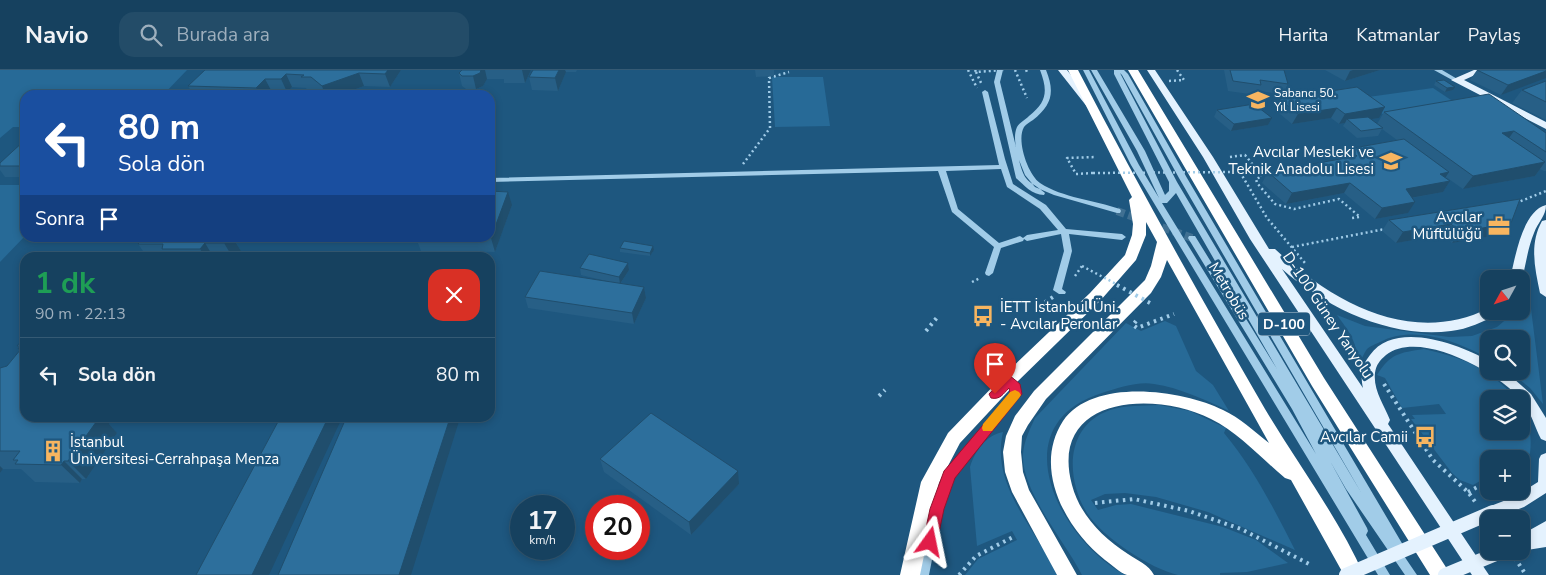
<!DOCTYPE html>
<html lang="tr">
<head>
<meta charset="utf-8">
<style>
  body { margin:0; font-family:"Nunito Sans",sans-serif; background:#234c68; color:#f1f3f6; height:100vh; display:flex; flex-direction:column; font-size:19px; white-space:nowrap }
  * { box-sizing:border-box; margin:0 }
  p { font-size:16px; color:#9eafbd }
  .icon { flex:none; width:28px; height:28px; fill:none; stroke:currentColor; stroke-width:2; stroke-linecap:round; stroke-linejoin:round }
  .map { position:relative; flex:1; overflow:hidden }
  .panel { position:absolute; left:20px; top:182px; width:475px; height:170px; display:flex; flex-direction:column; background:#16415f; border-radius:15px; box-shadow:0 2px 8px #0003,0 0 0 1px #355a74 }
  .panel>* { flex:none }
  .top-card { position:absolute; left:20px; top:20px; width:475px; height:152px; border-radius:15px; box-shadow:0 2px 8px #0003,0 0 0 1px #355a74; background:#1a4fa0; color:#fff; overflow:hidden }
  .needle { width:32px; rotate:230deg }
  .tools { position:absolute; left:1480px; top:200px; display:grid; gap:10px }
  .tools a { display:grid; place-items:center; width:50px; height:50px; border-radius:10px; background:#16415f; box-shadow:0 2px 8px #0003,0 0 0 1px #355a74; font-size:25px }
  .speed { position:absolute; left:510px; top:425px; display:flex; gap:10px; font-size:25px; font-weight:700; text-align:center }
  .speed>* { display:grid; place-content:center; width:65px; height:65px; border-radius:50%; background:#16415f; box-shadow:0 2px 8px #0003,0 0 0 1px #355a74; line-height:1 }
  .speed small { font-size:12px; font-weight:400 }
  .speed .limit { border:8px solid #d22; background:#fff; color:#111 }
  .pin { position:absolute; display:grid; place-items:center; width:42px; height:42px; color:#fff; margin:-51px -21px; border-radius:50% 50% 50% 0; rotate:-45deg; box-shadow:0 0 5px #0007 }
  .pin .icon { rotate:45deg }
  .me { position:absolute; width:55px; margin:-28px; rotate:12deg; stroke-linejoin:round; filter:drop-shadow(0 0 4px #0008) }
  .turn { display:flex; align-items:center; gap:18px; height:105px; padding:0 15px; font-size:22px }
  .turn .icon { width:65px; height:65px; stroke-width:2.5 }
  .turn b { display:block; font-size:35px; line-height:42px }
  .then { display:flex; align-items:center; height:48px; padding:0 15px; background:#0003; gap:10px; font-size:19px }
  .round { display:grid; place-items:center; flex:none; width:52px; height:52px; border-radius:15px; background:#234c68 }
  .headline { display:flex; align-items:center; justify-content:space-between; height:85px; padding:0 15px }
  h1 { font-size:30px; font-weight:700; line-height:38px; color:#1e9e55 }
  ul { padding:0; list-style:none }
  li { display:flex; align-items:center; gap:15px; height:75px; padding:0 15px; border-top:1px solid #355a74 }
  li div { flex:1 }
  li b { display:block; font-size:19px }
  li em { font-style:normal }
  header { display:flex; align-items:center; gap:30px; box-sizing:border-box; height:70px; padding:0 25px; background:#16415f; border-bottom:1px solid #355a74 }
  header strong { font-size:24px }
  nav { display:flex; gap:28px; margin-inline-start:auto; font-size:18px }
  .search { width:350px; height:45px; background:#234c68; display:flex; align-items:center; gap:12px; box-sizing:border-box; padding:0 18px; border-radius:15px; color:#9eafbd; font-size:19px }
  .map>svg:first-child { display:block }
</style>
</head>
<body>
<header>
<strong>Navio</strong>
<div class="search"><svg class="icon" aria-label="search" viewBox="0 0 24 24"><circle cx="10" cy="10" r="6"/><path d="M15 15l6 6"/></svg>Burada ara</div>
<nav><a>Harita</a><a>Katmanlar</a><a>Paylaş</a></nav>
</header>
<div class="map">
<svg width="1546" height="505" viewBox="0 0 1546 505">
  <rect width="100%" height="100%" fill="#1e577f"/>
  <path fill="#276a97" d="M0,0H187L163,25H25V57H13L0,68Z
    M772,7H823L830,56L775,57Z
    M1433,18L1466,40L1392,51L1361,28Z
    M0,115H25V166L0,192Z
    M1529,223L1543,334L1530,318L1509,301H1521V269H1489V289C1459,272 1414,254 1380,272C1376,274 1370,276 1367,279C1364,283 1362,289 1359,293L1356,291C1359,273 1347,259 1337,245L1365,256L1449,267L1472,266L1497,257L1516,241H1521V234Z
    M1165,251L1176,256L1196,301L1213,315L1229,341C1206,330 1180,318 1154,314C1138,311 1118,318 1102,323C1000,355 1059,469 1125,505H1082C1066,473 1021,421 1023,384C1024,371 1030,359 1035,348L1126,253L1141,261Z
    M1424,279C1463,288 1490,298 1516,329H1489V361H1521V337C1530,353 1532,366 1530,384L1528,383L1521,393V389H1489V406L1473,415L1460,410L1452,403L1411,349H1415L1412,345L1446,344L1439,334L1402,338L1385,308L1377,305C1391,283 1399,283 1424,279Z
    M1159,335L1190,341L1226,358L1224,363C1254,399 1274,439 1295,480L1208,442L1156,427L1125,423L1105,424L1091,430L1098,440L1116,435L1131,434L1223,457L1256,470L1288,493L1247,502L1220,503V505C1207,505 1191,505 1178,505C1151,499 1102,467 1087,443C1066,409 1064,356 1110,340C1124,335 1144,336 1159,335Z
    M1003,362C990,417 1037,459 1057,505H965L978,489L1017,470L1012,461L977,476L970,397C975,381 986,365 1003,362Z"/>
  <g fill="none" stroke-linecap="round" stroke-linejoin="round">
    <path stroke="#407092" stroke-width="8" stroke-dasharray="8 4" stroke-linecap="butt" d="M1117,141L1192,168"/>
    <path stroke="#a1cce8" stroke-width="2.5" stroke-dasharray="2 3" stroke-linecap="butt" d="M968,0L977,18
      M1015,0L1027,28
      M1026,0L1028,4
      M1177,0L1184,10
      M976,2L982,15
      M1169,11L1184,10
      M1230,87L1245,85L1262,106L1256,109L1257,113L1275,134L1294,139L1339,129L1360,147L1352,148
      M743,94L770,58L769,8L789,2
      M1240,102L1267,148L1305,193
      M1093,103L1076,104L1067,88L1096,87
      M1516,133L1546,121
      M1292,177L1385,159
      M1075,206L1082,196
      M972,212L980,208"/>
    <path stroke="#a1cce8" stroke-width="4" stroke-dasharray="2.5 4.5" stroke-linecap="butt" d="M1039,236L1053,227
      M1136,251L1133,255L1137,258L1174,244
      M926,261L939,245
      M1384,314L1433,390L1468,422L1476,433
      M879,326L885,320
      M1521,399L1532,407
      M1468,422L1489,411
      M1095,433L1134,429L1189,441L1241,459L1311,495
      M1515,488L1526,505
      M959,505L976,486L1013,467"/>
    <path fill="#a1cce8" fill-rule="evenodd" d="M997,0H1003L1000,12L1016,77C1015,71 1014,64 1017,57C1020,52 1025,50 1029,46C1047,32 1048,21 1040,0H1046C1055,22 1052,35 1033,50C1030,52 1026,54 1024,57C1016,70 1028,105 1040,113C1063,128 1094,130 1120,139L1121,141L1120,143H1117L1054,125L1035,117L1025,105L1019,90C1025,114 1028,109 1045,123L1044,125C1032,125 1024,115 1016,108L994,12Z
      M1083,0H1089L1139,95L1159,128L1137,81L1091,0H1097L1145,81L1165,125L1169,121V112L1114,4V0H1124L1128,4L1187,108L1403,475L1404,479L1402,483L1417,505H1405L1346,419L1330,391L1367,458L1368,461L1366,465L1390,505H1378L1131,95ZM1120,3L1122,5L1179,108L1362,424L1177,112ZM1176,123L1277,299L1195,166H1189L1188,168L1292,339L1316,384L1162,133H1167Z
      M1434,0H1442L1459,10L1454,11Z
      M985,20L988,22L1005,89L1013,114L1046,135L1066,159L1122,164L1126,167L1122,170L1069,164L1072,181L1062,219L1066,222L1065,224H1059L1053,220L1064,181L1061,164L1027,171L1024,169L1023,171L1001,178L993,203L989,206L986,205L985,203L994,177L952,142L938,101L490,112V108L999,95L982,22ZM1001,99L1007,117L1040,139L1058,160L1027,165L1023,168L1020,166L999,173L958,139L946,101Z
      M1009,306C1017,309 1021,316 1021,324L953,407L942,439L929,505H917L932,439L945,402L1011,323V318L1004,310L1006,307Z"/>
    <path fill="#e4f2fe" fill-rule="evenodd" d="M1058,0H1067L1094,34V38H1088Z
      M1147,0H1155L1213,87L1269,179H1275C1332,232 1412,277 1489,238V241H1500L1498,244C1483,252 1468,259 1451,261C1391,269 1326,238 1282,199L1363,318C1360,305 1362,295 1370,285C1395,250 1459,274 1489,291V301H1505L1531,324L1546,348V371L1541,369C1534,356 1530,339 1521,329C1498,303 1420,258 1386,285C1380,290 1376,295 1375,303C1373,320 1384,335 1390,350L1388,354L1489,505H1472L1250,169L1203,87Z
      M1474,0H1486L1464,10L1546,52V59L1451,10Z
      M1546,135C1546,146 1538,152 1534,163C1528,177 1526,194 1522,209H1510C1515,189 1522,141 1546,135Z
      M1546,150V227L1540,223C1535,199 1529,174 1542,151Z
      M1546,383V423L1524,437L1493,449L1488,447L1485,442L1488,437L1514,427L1538,412L1539,389L1541,385Z
      M1546,451V477L1521,481V465Z"/>
    <path fill="#fff" fill-rule="evenodd" d="M1068,0H1078C1138,115 1200,227 1265,339C1297,393 1338,447 1364,505H1344L1291,410L1285,408C1261,388 1239,363 1211,349C1154,320 1048,326 1072,415C1080,445 1102,467 1128,484C1137,490 1149,495 1154,505C1146,505 1134,505 1127,505C1120,503 1111,494 1105,490C1066,459 1032,399 1063,351C1093,307 1183,320 1223,340C1240,348 1254,361 1269,373L1167,190L1161,207L1151,223L1046,329L1028,355L1022,366L1021,382L1023,402L1029,420L1077,505H1057L1012,422L1005,402L1003,382L1006,366L1015,346L1034,321L1145,210L1151,196L1157,172L1146,152V165L1136,190L1100,231L1015,314L960,373L939,413L920,505H900L921,412L948,363L1003,306L1090,223L1125,185L1132,165L1133,154L1129,130L1132,127Z
      M1128,0H1138L1324,308L1451,505H1430L1312,316Z"/>
    <path stroke="#a1cce8" stroke-width="2.5" stroke-dasharray="2 3" stroke-linecap="butt" d="M975,0L976,2L1004,0
      M1093,103L1240,102
      M1082,196L1120,216"/>
    <path stroke="#a1cce8" stroke-width="4" stroke-dasharray="2.5 4.5" stroke-linecap="butt" d="M1117,215L1152,234"/>
    <path stroke="#e4f2fe" stroke-width="14" d="M1346,505L1493,442
      M1445,505L1503,481"/>
  </g>
  <path fill="#275f86" d="M205,0H401L390,17L364,16L339,25H322L316,20H307L306,18L292,17L287,22H272L269,25H193L188,16Z
    M462,0H531L525,13H504V9H487L483,16L476,19H466L462,16L459,3Z
    M533,0H577L576,2H566L558,21L532,20L529,7Z
    M755,0H774V6L756,7Z
    M1224,0H1284L1288,14L1283,24L1258,21L1257,25L1228,21Z
    M1325,0H1380L1345,11Z
    M1477,0H1546L1501,25L1470,10Z
    M1436,11L1453,20L1445,22L1434,15Z
    M1546,11V50L1512,33L1522,20Z
    M1357,17L1379,48L1371,49L1377,54L1384,42L1546,63V101H1544L1540,99L1535,106L1463,119L1446,107L1450,111L1443,122L1412,128L1408,143L1375,149L1344,123L1286,134L1262,113L1268,102L1342,89L1348,79L1397,70L1382,59L1378,66L1357,68L1343,56L1345,53L1339,54L1331,48L1292,54L1274,39L1279,29Z
    M1217,40L1272,48L1268,55L1231,61L1214,47Z
    M25,70V107H5L0,100V93Z
    M1520,129L1502,164L1452,173L1443,165L1396,173L1382,161L1389,150Z
    M512,135L495,182L421,181L416,168H490Z
    M143,168H269L260,170L234,169L241,181L238,188H148L138,174Z
    M620,178L654,180L650,186L620,182Z
    M628,193L629,200L621,213L644,217L646,228L634,254L528,238L525,227L606,211L581,205L580,198Z
    M25,267V348H113L109,354L117,363L86,409H82L80,413L35,412L21,399H3L0,403V298L7,296L19,281L18,279L19,278L17,276Z
    M600,389L739,414L691,465L604,402Z"/>
  <path fill="#204e6d" d="M388,0H401L390,17L385,4Z
    M481,0H485L487,9L483,16L476,19L473,6Z
    M522,0H531L525,13Z
    M559,0H565L566,2L558,21L555,8Z
    M1353,0H1380L1345,11L1350,1Z
    M1546,1V8L1501,25L1508,15Z
    M359,3L364,16L339,25H325L322,16Z
    M286,4L292,17L287,22L281,9Z
    M265,9L272,22L269,25H260L256,18Z
    M1455,17L1453,20L1445,22L1447,18Z
    M1385,37L1379,48L1351,52L1347,49L1345,53L1339,54L1345,44Z
    M1337,38L1331,48L1292,54L1298,44Z
    M1272,48L1268,55L1231,61L1234,54Z
    M1514,61L1504,75L1502,63Z
    M1545,92L1535,106L1463,119L1473,106Z
    M1449,102L1442,113L1450,111L1443,122L1399,130L1406,119L1440,104Z
    M1350,113L1344,123L1286,134L1292,123Z
    M508,122L512,135L495,182L491,168Z
    M1415,132L1408,143L1375,149L1382,138Z
    M1511,153L1502,164L1452,173L1460,162Z
    M1451,154L1443,165L1396,173L1403,162Z
    M227,168H233L241,181L238,188H233L224,173Z
    M259,168H269L260,170Z
    M205,173L214,188H206L200,179Z
    M653,176L654,180L650,186V183Z
    M628,193L629,200L620,214L619,207Z
    M644,217L646,228L634,254L632,243Z
    M93,348H113L109,354L117,363L86,409L68,391Z
    M328,348H342L269,505H252Z
    M450,348H460L411,505H399Z
    M64,391L82,409L80,413L61,395Z
    M0,396L3,399L0,403Z
    M738,401L739,414L691,465L689,452Z"/>
  <path fill="#2d6f9c" stroke="#204e6d" d="M205,0H388L385,4L359,3L322,16L311,7H301L304,5L286,4L281,9H265L256,18L188,16Z
    M462,0H481L480,3L473,6H462L459,3Z
    M533,0H559L555,8L529,7Z
    M1230,0H1284L1288,14L1260,10L1261,15L1233,11Z
    M1477,0H1546V1L1508,15Z
    M1444,10L1455,17L1447,18L1436,11Z
    M1546,11V32L1522,20Z
    M1357,17L1385,37L1345,44L1337,38L1298,44L1279,29Z
    M1489,24L1546,63V82L1514,61L1502,63L1545,92L1473,106L1384,42Z
    M1254,34L1272,48L1234,54L1217,40Z
    M1368,47L1383,58L1361,61L1347,49Z
    M1404,69L1449,102L1440,104L1450,111L1406,119L1415,132L1382,138L1350,113L1292,123L1268,102L1357,86L1348,79Z
    M25,70V96H0V93Z
    M490,121L508,122L491,168H450H490Z
    M1520,129L1511,153L1460,162L1451,154L1403,162L1389,150Z
    M143,168H227L224,173H205L200,179H162L163,174H138Z
    M624,171L653,176L650,183L620,178Z
    M589,184L628,193L619,207L580,198Z
    M540,201L644,217L632,243L525,227Z
    M25,267V348H99L68,391H64L61,395L15,394L18,390H13L20,381H0V298L7,296L21,279H18L20,276H17Z
    M651,343L738,401L689,452L600,389Z
    M280,348H328L252,505H196Z
    M346,348H450L399,505H278Z"/>
  <path fill="#e11d48" stroke="#92132f" d="M1009,305L1020,314L1022,324L955,408L944,439L937,472L935,476L930,478L925,476L923,472L930,439L944,401L1010,323L1009,318C1003,324 1000,330 991,328L989,324L1005,307Z"/>
  <path fill="#f59e0b" d="M1015,320L1019,322L1021,325L1019,328L992,361H983L982,358L983,354L1010,322Z"/>
  <defs>
    <g id="school-bare" transform="scale(1.725)"><path d="M0-5L7-2L0 1L-7-2ZM-4 1L0 2.5L4 1V4Q0 6-4 4Z" fill="#f7b560" stroke="#1e577f" stroke-width="2.5" paint-order="stroke"/></g>
    <g id="office-bare" transform="scale(1.725)"><path d="M-6-3h4V-5.5h4V-3h4V5H-6ZM-1-4.5V-3h2v-1.5ZM-6 0V1H6V0Z" fill="#f7b560" stroke="#1e577f" stroke-width="2.5" paint-order="stroke"/></g>
    <g id="bus-bare" transform="scale(1.725)"><path d="M-5-6H5V4H4V6H2V4H-2V6H-4V4H-5ZM-3.5-4V0h7V-4ZM-3.5 1.2v1.5H-2V1.2ZM2 1.2v1.5H3.5V1.2Z" fill="#f7b560" stroke="#1e577f" stroke-width="2.5" paint-order="stroke"/></g>
    <g id="building-bare" transform="scale(1.725)"><path d="M-4-6H4V6H1V3H-1V6H-4ZM-2.5-4.3h1.7v1.8h-1.7ZM.8-4.3h1.7v1.8H.8ZM-2.5-1h1.7V.8h-1.7ZM.8-1h1.7V.8H.8Z" fill="#f7b560" stroke="#1e577f" stroke-width="2.5" paint-order="stroke"/></g>
  </defs>
  <g fill-rule="evenodd">
    <use href="#school-bare" x="1258" y="30"/>
    <use href="#school-bare" x="1391" y="91"/>
    <use href="#office-bare" x="1499" y="156"/>
    <use href="#bus-bare" x="983" y="246"/>
    <use href="#bus-bare" x="1425" y="367"/>
    <use href="#building-bare" x="53" y="381"/>
  </g>
  <g text-anchor="middle" stroke-width="5" stroke-linejoin="round" paint-order="stroke">
    <g font-size="12" fill="#fff" stroke="#1e577f" text-anchor="start">
      <text x="1274" y="27">Sabancı 50.<tspan x="1274" dy="14">Yıl Lisesi</tspan></text>
    </g>
    <rect fill="#1e577f" stroke="#bccdd9" stroke-width="1" x="1258" y="242.5" width="52" height="23" rx="4"/>
    <g font-size="14" font-weight="bold" fill="#fff">
      <text x="1284" y="259">D-100</text>
    </g>
    <g font-size="15" fill="#fff" stroke="#1e577f" text-anchor="end">
      <text x="1374" y="87">Avcılar Mesleki ve<tspan x="1374" dy="17">Teknik Anadolu Lisesi</tspan></text>
      <text x="1482" y="152">Avcılar<tspan x="1482" dy="17">Müftülüğü</tspan></text>
      <text x="1000" y="242" text-anchor="start">İETT İstanbul Üni.<tspan x="1000" dy="17">- Avcılar Peronlar</tspan></text>
      <text x="1408" y="372">Avcılar Camii</text>
      <text x="70" y="377" text-anchor="start">İstanbul<tspan x="70" dy="17">Üniversitesi-Cerrahpaşa Menza</tspan></text>
    </g>
    <g font-size="15" fill="#fff" stroke="#1e577f">
      <text transform="translate(1229 221) rotate(59)" y="5">Metrobüs</text>
      <text transform="translate(1328 245) rotate(56)" y="5">D-100 Güney Yanyolu</text>
    </g>
  </g>
</svg>
<div class="tools">
<a><svg class="needle" viewBox="-14 -14 28 28"><path d="M0-13l5 13h-10z" fill="#e53935"/><path d="M0 13l5-13h-10z" fill="#9eafbd"/></svg></a>
<a><svg class="icon" aria-label="search" viewBox="0 0 24 24"><circle cx="10" cy="10" r="6"/><path d="M15 15l6 6"/></svg></a>
<a><svg class="icon" aria-label="layers" viewBox="0 0 24 24"><path d="M12 4l9 5-9 5-9-5zM3 14l9 5 9-5"/></svg></a>
<a>+</a>
<a>−</a>
</div>
<div class="speed"><div>17<small>km/h</small></div><div class="limit">20</div></div>
<div class="pin" style="left:995px;top:324px;background:#d93025"><svg class="icon" aria-label="arrive" viewBox="0 0 24 24"><path d="M6 21V4h12l-3 4 3 4H6"/></svg></div>
<svg class="me" style="left:930px;top:472px" viewBox="-20 -20 40 40"><path d="M0-17L14 15 0 8-14 15z" fill="#e11d48" stroke="#fff" stroke-width="4"/></svg>
<div class="top-card">
<div class="turn"><svg class="icon" aria-label="left" viewBox="0 0 24 24"><path d="M17 20v-9H6M10 6l-5 5 5 5"/></svg><div><b>80 m</b>Sola dön</div></div>
<div class="then">Sonra<svg class="icon" aria-label="arrive" viewBox="0 0 24 24"><path d="M6 21V4h12l-3 4 3 4H6"/></svg></div>
</div>
<section class="panel">
<div class="headline"><div><h1>1 dk</h1><p>90 m · 22:13</p></div><a class="round" style="background:#d93025;color:#fff"><svg class="icon" aria-label="close" viewBox="0 0 24 24"><path d="M6 6l12 12M18 6L6 18"/></svg></a></div>
<ul>
<li><svg class="icon" aria-label="left" viewBox="0 0 24 24"><path d="M17 20v-9H6M10 6l-5 5 5 5"/></svg><div><b>Sola dön</b></div><em>80 m</em></li>
</ul>
</section>
</div>
</body>
</html>
